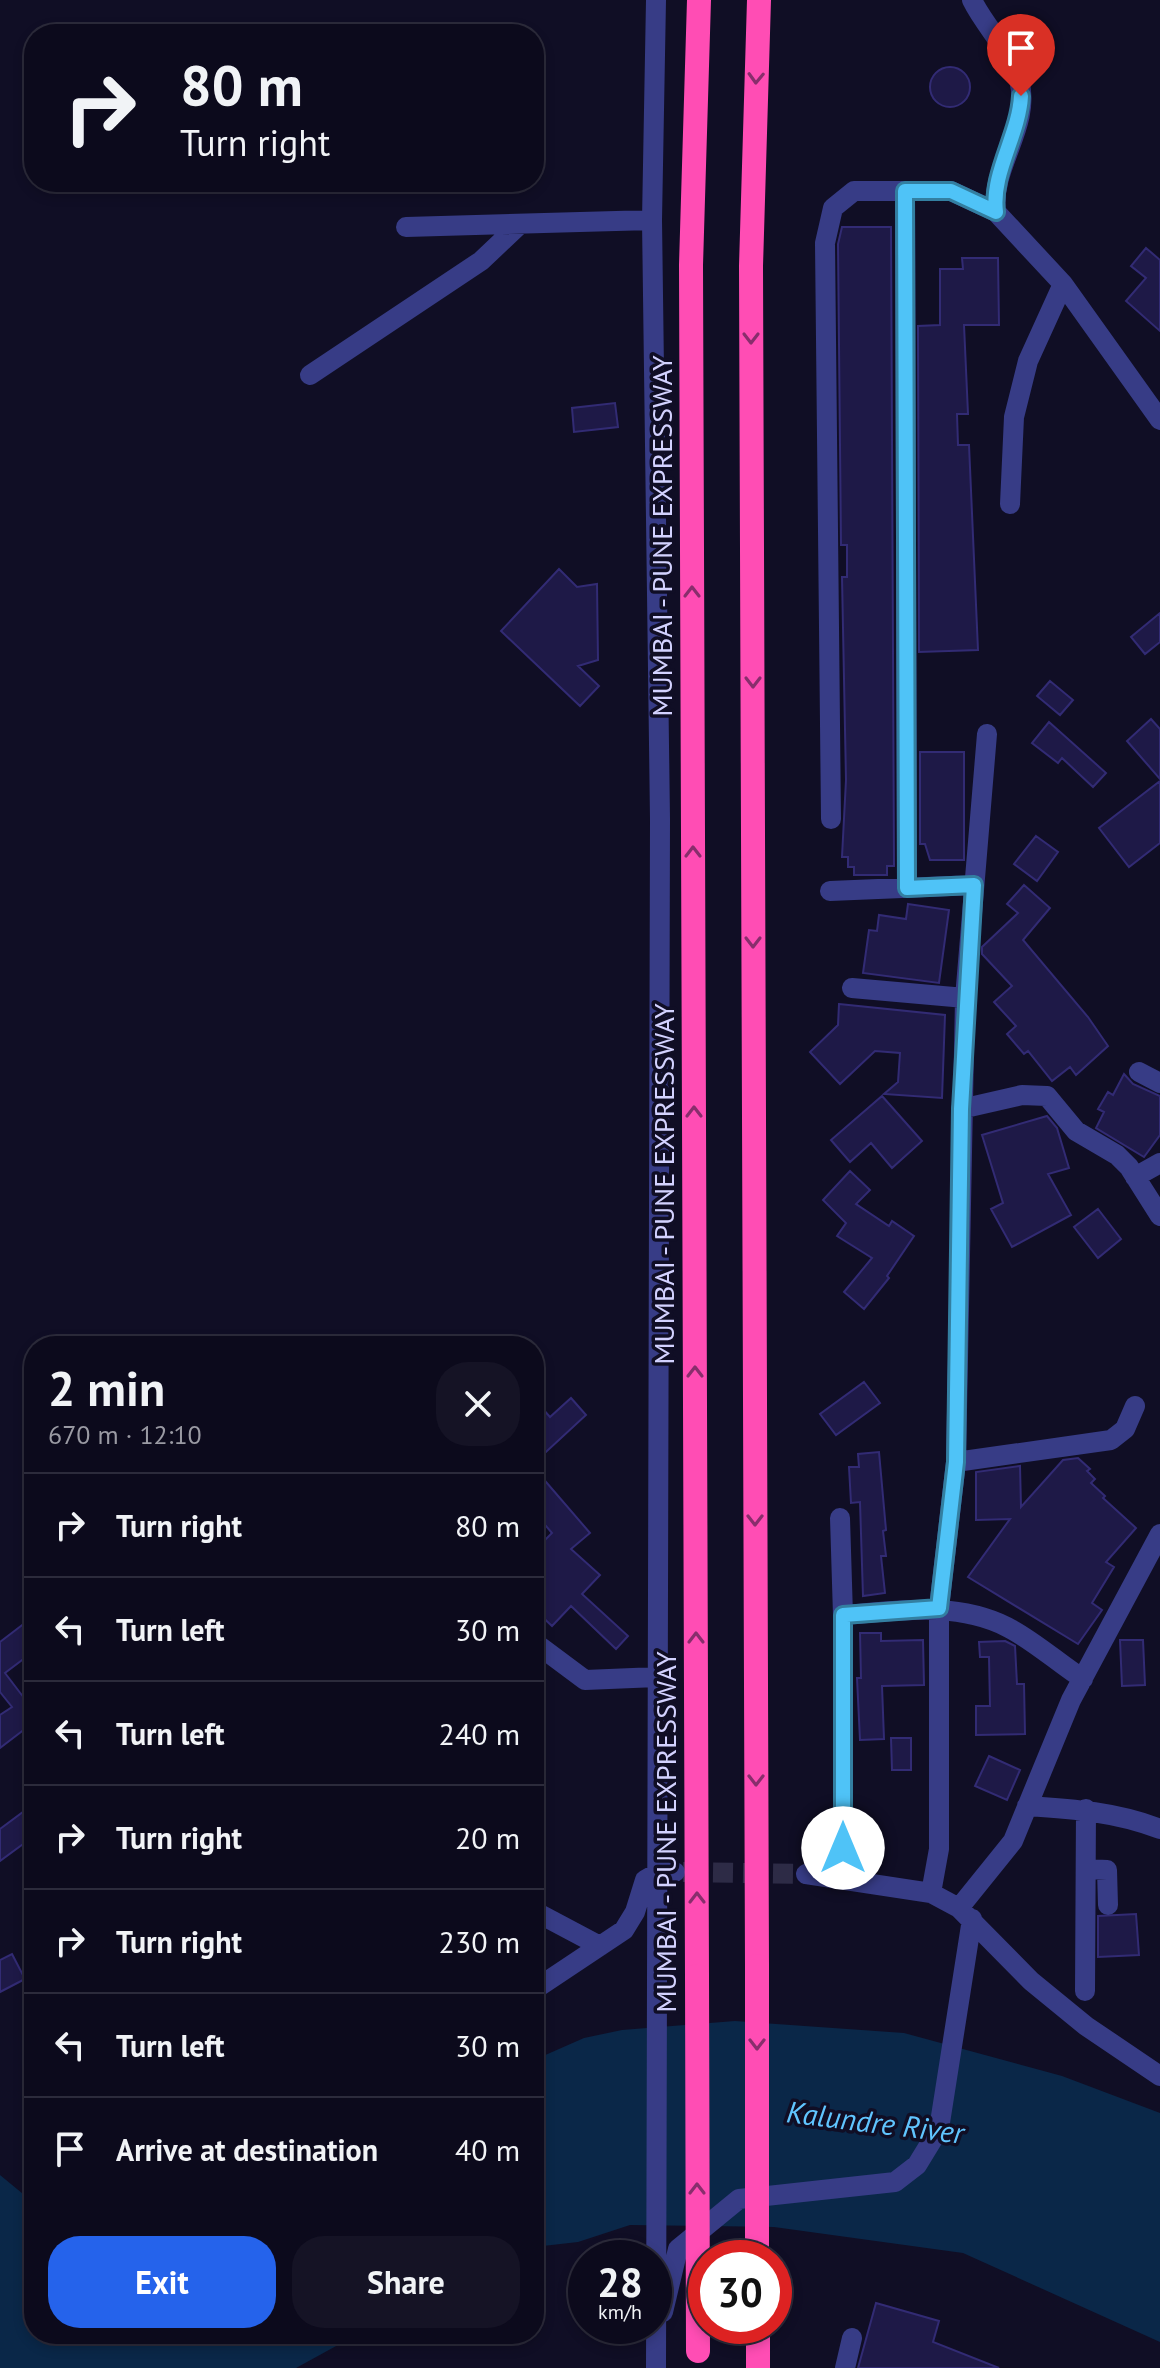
<!DOCTYPE html>
<html lang="en">
<head>
<meta charset="utf-8">
<style>
  body { margin:0; font-family:"PT Sans",sans-serif; background:#151325; color:#f1f3f6; height:100vh; display:flex; flex-direction:column; font-size:30px; white-space:nowrap }
  * { box-sizing:border-box; margin:0 }
  p { font-size:26px; color:#9a9aa3 }
  .icon { flex:none; width:44px; height:44px; fill:none; stroke:currentColor; stroke-width:2; stroke-linecap:round; stroke-linejoin:round }
  .map { position:relative; flex:1; overflow:hidden }
  .panel { position:absolute; left:24px; top:1336px; width:520px; height:1008px; display:flex; flex-direction:column; background:#0c0a1c; border-radius:32px; box-shadow:0 4px 12px #0003,0 0 0 2px #2c2b3b }
  .panel>* { flex:none }
  .hud { position:absolute; left:24px; top:24px; width:520px; height:168px; border-radius:32px; box-shadow:0 4px 12px #0003,0 0 0 2px #2c2b3b; background:#0c0a1c; color:#f1f3f6; overflow:hidden }
  .speed { position:absolute; left:568px; top:2240px; display:flex; gap:16px; font-size:40px; font-weight:700; text-align:center }
  .speed>* { display:grid; place-content:center; width:104px; height:104px; border-radius:50%; background:#0c0a1c; box-shadow:0 4px 12px #0003,0 0 0 2px #2c2b3b; line-height:1 }
  .speed small { font-size:20px; font-weight:400 }
  .speed .limit { border:12px solid #d22; background:#fff; color:#111 }
  .pin { position:absolute; display:grid; place-items:center; width:68px; height:68px; color:#fff; margin:-82px -34px; border-radius:50% 50% 50% 0; rotate:-45deg; box-shadow:0 0 8px #0007 }
  .pin .icon { rotate:45deg }
  .me { position:absolute; width:88px; margin:-44px; rotate:0deg; stroke-linejoin:round; filter:drop-shadow(0 0 6px #0008) }
  .turn { display:flex; align-items:center; gap:28px; height:168px; padding:0 24px; font-size:36px }
  .turn .icon { width:104px; height:104px; stroke-width:2.5 }
  .turn b { display:block; font-size:56px; line-height:68px }
  .round { display:grid; place-items:center; flex:none; width:84px; height:84px; border-radius:32px; background:#151325 }
  .headline { display:flex; align-items:center; justify-content:space-between; height:136px; padding:0 24px }
  h1 { font-size:48px; font-weight:600; line-height:60px }
  .primary-button { display:flex; gap:16px; margin-top:auto; padding:16px 24px }
  .primary-button a { flex:1; height:92px; border-radius:32px; background:#2563eb; color:#fff; font-size:32px; font-weight:600; line-height:92px; text-align:center }
  .primary-button a+a { background:#151325; color:#f1f3f6 }
  ul { padding:0; list-style:none }
  li { display:flex; align-items:center; gap:24px; height:104px; padding:0 24px; border-top:2px solid #2c2b3b }
  li div { flex:1 }
  li b { display:block; font-size:30px }
  li em { font-style:normal }
  .map>svg:first-child { display:block }
</style>
</head>
<body>
<div class="map">
<svg width="1160" height="2368" viewBox="0 0 1160 2368">
  <rect width="100%" height="100%" fill="#100e25"/>
  <path fill="#0a2748" d="M735,2021L904,2033L1062,2076L1160,2113V2342L963,2253L774,2227L630,2225L578,2242L534,2247V2060L584,2038L622,2030Z
    M0,2175L34,2203V2334H358L296,2368H0Z"/>
  <path fill="#1e1947" stroke="#322b74" stroke-width="2" d="M930 87a20 20 0 1 1 40 0a20 20 0 1 1-40 0Z
    M842,227H891L894,866H887V875H854V867H848V857H842L846,780L842,577H847V545H841L838,244Z
    M1146,248L1160,260V331L1126,301L1146,278L1131,266Z
    M962,258H998L999,325H964L968,414H957L958,445H969L978,650L919,652L918,326L940,325V269H963Z
    M615,403L618,427L574,432L572,408Z
    M559,569L577,587L597,584L598,660L578,666L599,686L580,706L501,631Z
    M1160,613V642L1145,654L1131,637Z
    M1050,681L1073,700L1060,715L1037,696Z
    M1151,719L1160,729V779L1127,741Z
    M1049,722L1106,773L1093,787L1062,758L1058,763L1032,743Z
    M920,752H964V860H930L925,844H920Z
    M1160,781V843L1129,867L1099,828Z
    M1036,836L1058,852L1037,881L1014,864Z
    M1024,885L1050,908L1023,940L1088,1017L1108,1046L1076,1075L1070,1067L1052,1081L1028,1051L1024,1054L1007,1034L1016,1026L994,1002L1012,986L982,954V947L1018,913L1007,904Z
    M908,904L949,910L939,983L863,973L869,930L877,931L879,915L906,919Z
    M839,1004L945,1015L942,1098L884,1094L898,1082L900,1053L875,1051L840,1084L810,1052L838,1025Z
    M1124,1074L1133,1084L1160,1096V1135L1144,1157L1096,1128L1104,1112L1098,1109L1108,1092L1113,1095Z
    M882,1096L922,1141L892,1168L871,1143L850,1162L831,1140Z
    M1047,1116L1057,1128L1069,1168L1048,1174L1071,1215L1012,1247L991,1209L1003,1203L982,1135Z
    M850,1171L870,1190L856,1204L889,1226L892,1221L914,1236L887,1276L889,1278L864,1309L844,1292L872,1258L837,1236L846,1223L823,1200Z
    M1098,1209L1121,1239L1098,1258L1074,1227Z
    M864,1382L880,1403L836,1435L820,1414Z
    M571,1398L586,1415L534,1463V1399L550,1417Z
    M879,1452L886,1530L883,1531L886,1556H881L885,1593L863,1596L860,1502L851,1503L849,1467H859L858,1454Z
    M1078,1458L1090,1469L1087,1471L1095,1479L1091,1483L1105,1496L1103,1498L1136,1528L1106,1562L1114,1567L1092,1603L1102,1610L1078,1644L968,1577L1010,1519L976,1520V1472L1020,1466L1021,1507L1063,1460Z
    M534,1468L590,1533L571,1549L600,1575L582,1594L628,1636L616,1649L571,1606L552,1626L534,1609V1551L552,1533L534,1512Z
    M34,1616V1651L5,1673L34,1711V1722L0,1748V1715L12,1707L0,1692V1642Z
    M860,1633H881V1641L923,1640L924,1685L882,1686L884,1739L860,1740L857,1678H861Z
    M1120,1640H1143L1145,1685L1122,1686Z
    M1005,1641L1015,1646L1017,1684H1024L1025,1734L976,1735V1706H990L989,1657H980L979,1642Z
    M891,1738H911V1770H892Z
    M989,1756L1020,1770L1007,1800L975,1786Z
    M27,1809L34,1819V1836L0,1861V1829Z
    M1136,1914L1139,1955L1098,1957V1916Z
    M12,1954L25,1979L0,1992V1960Z
    M876,2303L939,2321L933,2342L999,2368H858Z"/>
  <g fill="none" stroke-linecap="round" stroke-linejoin="round">
    <path stroke="#2d2b46" stroke-width="20" stroke-dasharray="20 10" stroke-linecap="butt" d="M683,1872L806,1874"/>
    <path stroke="#373c86" stroke-width="20" d="M972,0C985,27 1011,51 1019,80C1032,126 990,167 996,212
      M905,191L907,888
      M406,227L652,220
      M310,375L481,261L518,226
      M1010,504L1014,417L1028,361L1063,284
      M831,819L825,243L833,208L854,191H951L996,212L1063,284L1160,420
      M830,891L974,885
      M852,988L965,998
      M1139,1072L1160,1083
      M961,1109L1022,1095L1047,1096L1076,1131L1117,1155L1129,1167L1160,1216
      M1135,1177L1160,1163
      M956,1462L1111,1440L1125,1429L1135,1406
      M840,1518L843,1615
      M534,1642L585,1680L657,1677
      M1027,1806C1073,1809 1117,1812 1160,1829
      M843,1848V1615C899,1611 955,1601 1007,1627C1033,1640 1057,1662 1083,1679
      M1086,1869L1107,1870L1108,1905
      M806,1874L931,1893L959,1908L1031,1981L1086,2026L1160,2076
      M931,1893L939,1849V1608L956,1462L965,998L987,734
      M959,1908L1013,1841L1071,1700L1160,1534
      M534,1911L600,1946
      M534,1990L624,1930L635,1912L645,1880L659,1872H675
      M1085,1991L1086,1809
      M663,2312L678,2249L739,2199L895,2182L917,2165L939,2129L972,1919
      M656,2368L660,819L652,220L656,0
      M845,2368L852,2338"/>
    <path stroke="#ff4db4" stroke-width="24" d="M757,1966L751,266L759,0
      M697,1976L691,265L699,0
      M758,2326V2368"/>
    <path stroke="#ff4db4" stroke-width="24" d="M757,1966V2258
      M697,1976L698,2351"/>
  </g>
  <defs><path id="oneway-chevron" d="M-2-3.5L2.5 0L-2 3.5" fill="none" stroke-width="1.6" stroke-linecap="round" stroke-linejoin="round" transform="scale(2)"/></defs>
  <g stroke="#882e6c">
    <use href="#oneway-chevron" transform="translate(756 78) rotate(92)"/>
    <use href="#oneway-chevron" transform="translate(751 338) rotate(90)"/>
    <use href="#oneway-chevron" transform="translate(692 592) rotate(-90)"/>
    <use href="#oneway-chevron" transform="translate(753 682) rotate(90)"/>
    <use href="#oneway-chevron" transform="translate(693 852) rotate(-90)"/>
    <use href="#oneway-chevron" transform="translate(753 942) rotate(90)"/>
    <use href="#oneway-chevron" transform="translate(694 1112) rotate(-90)"/>
    <use href="#oneway-chevron" transform="translate(695 1372) rotate(-90)"/>
    <use href="#oneway-chevron" transform="translate(755 1520) rotate(90)"/>
    <use href="#oneway-chevron" transform="translate(696 1638) rotate(-90)"/>
    <use href="#oneway-chevron" transform="translate(756 1780) rotate(90)"/>
    <use href="#oneway-chevron" transform="translate(697 1898) rotate(-90)"/>
    <use href="#oneway-chevron" transform="translate(757 2044) rotate(90)"/>
    <use href="#oneway-chevron" transform="translate(697 2189) rotate(-90)"/>
  </g>
  <g fill="none" stroke-linecap="round" stroke-linejoin="round">
    <g stroke="#337fa1" stroke-width="20">
      <path id="route" d="M843,1848V1615L939,1608L956,1462L961,1109L974,885L907,888L905,191H951L996,212C991,173 1019,135 1021,96"/>
    </g>
    <use href="#route" stroke="#4fc3f7" stroke-width="14"/>
  </g>
  <g text-anchor="middle" stroke-width="7" stroke-linejoin="round" paint-order="stroke">
    <g font-size="28" fill="#d3d2ff" stroke="#100e25">
      <text transform="translate(662 536) rotate(-90)" y="10">MUMBAI - PUNE EXPRESSWAY</text>
      <text transform="translate(664 1184) rotate(-90)" y="10">MUMBAI - PUNE EXPRESSWAY</text>
      <text transform="translate(666 1832) rotate(-90)" y="10">MUMBAI - PUNE EXPRESSWAY</text>
    </g>
    <g font-size="30" font-style="italic" fill="#60c5ff" stroke="#100e25">
      <text transform="translate(875 2123) rotate(7)" y="10">Kalundre River</text>
    </g>
  </g>
</svg>
<div class="speed"><div>28<small>km/h</small></div><div class="limit">30</div></div>
<div class="pin" style="left:1021px;top:96px;background:#d93025"><svg class="icon" aria-label="arrive" viewBox="0 0 24 24"><path d="M6 21V4h12l-3 4 3 4H6"/></svg></div>
<svg class="me" style="left:843px;top:1848px" viewBox="-20 -20 40 40"><circle r="19" fill="#fff"/><path d="M0-13L10 11 0 6-10 11z" fill="#4fc3f7"/></svg>
<div class="hud">
<div class="turn"><svg class="icon" aria-label="right" viewBox="0 0 24 24"><path d="M7 20v-9h11M14 6l5 5-5 5"/></svg><div><b>80 m</b>Turn right</div></div>
</div>
<section class="panel">
<div class="headline"><div><h1>2 min</h1><p>670 m · 12:10</p></div><a class="round"><svg class="icon" aria-label="close" viewBox="0 0 24 24"><path d="M6 6l12 12M18 6L6 18"/></svg></a></div>
<ul>
<li><svg class="icon" aria-label="right" viewBox="0 0 24 24"><path d="M7 20v-9h11M14 6l5 5-5 5"/></svg><div><b>Turn right</b></div><em>80 m</em></li>
<li><svg class="icon" aria-label="left" viewBox="0 0 24 24"><path d="M17 20v-9H6M10 6l-5 5 5 5"/></svg><div><b>Turn left</b></div><em>30 m</em></li>
<li><svg class="icon" aria-label="left" viewBox="0 0 24 24"><path d="M17 20v-9H6M10 6l-5 5 5 5"/></svg><div><b>Turn left</b></div><em>240 m</em></li>
<li><svg class="icon" aria-label="right" viewBox="0 0 24 24"><path d="M7 20v-9h11M14 6l5 5-5 5"/></svg><div><b>Turn right</b></div><em>20 m</em></li>
<li><svg class="icon" aria-label="right" viewBox="0 0 24 24"><path d="M7 20v-9h11M14 6l5 5-5 5"/></svg><div><b>Turn right</b></div><em>230 m</em></li>
<li><svg class="icon" aria-label="left" viewBox="0 0 24 24"><path d="M17 20v-9H6M10 6l-5 5 5 5"/></svg><div><b>Turn left</b></div><em>30 m</em></li>
<li><svg class="icon" aria-label="arrive" viewBox="0 0 24 24"><path d="M6 21V4h12l-3 4 3 4H6"/></svg><div><b>Arrive at destination</b></div><em>40 m</em></li>
</ul>
<div class="primary-button"><a>Exit</a><a>Share</a></div>
</section>
</div>
</body>
</html>
